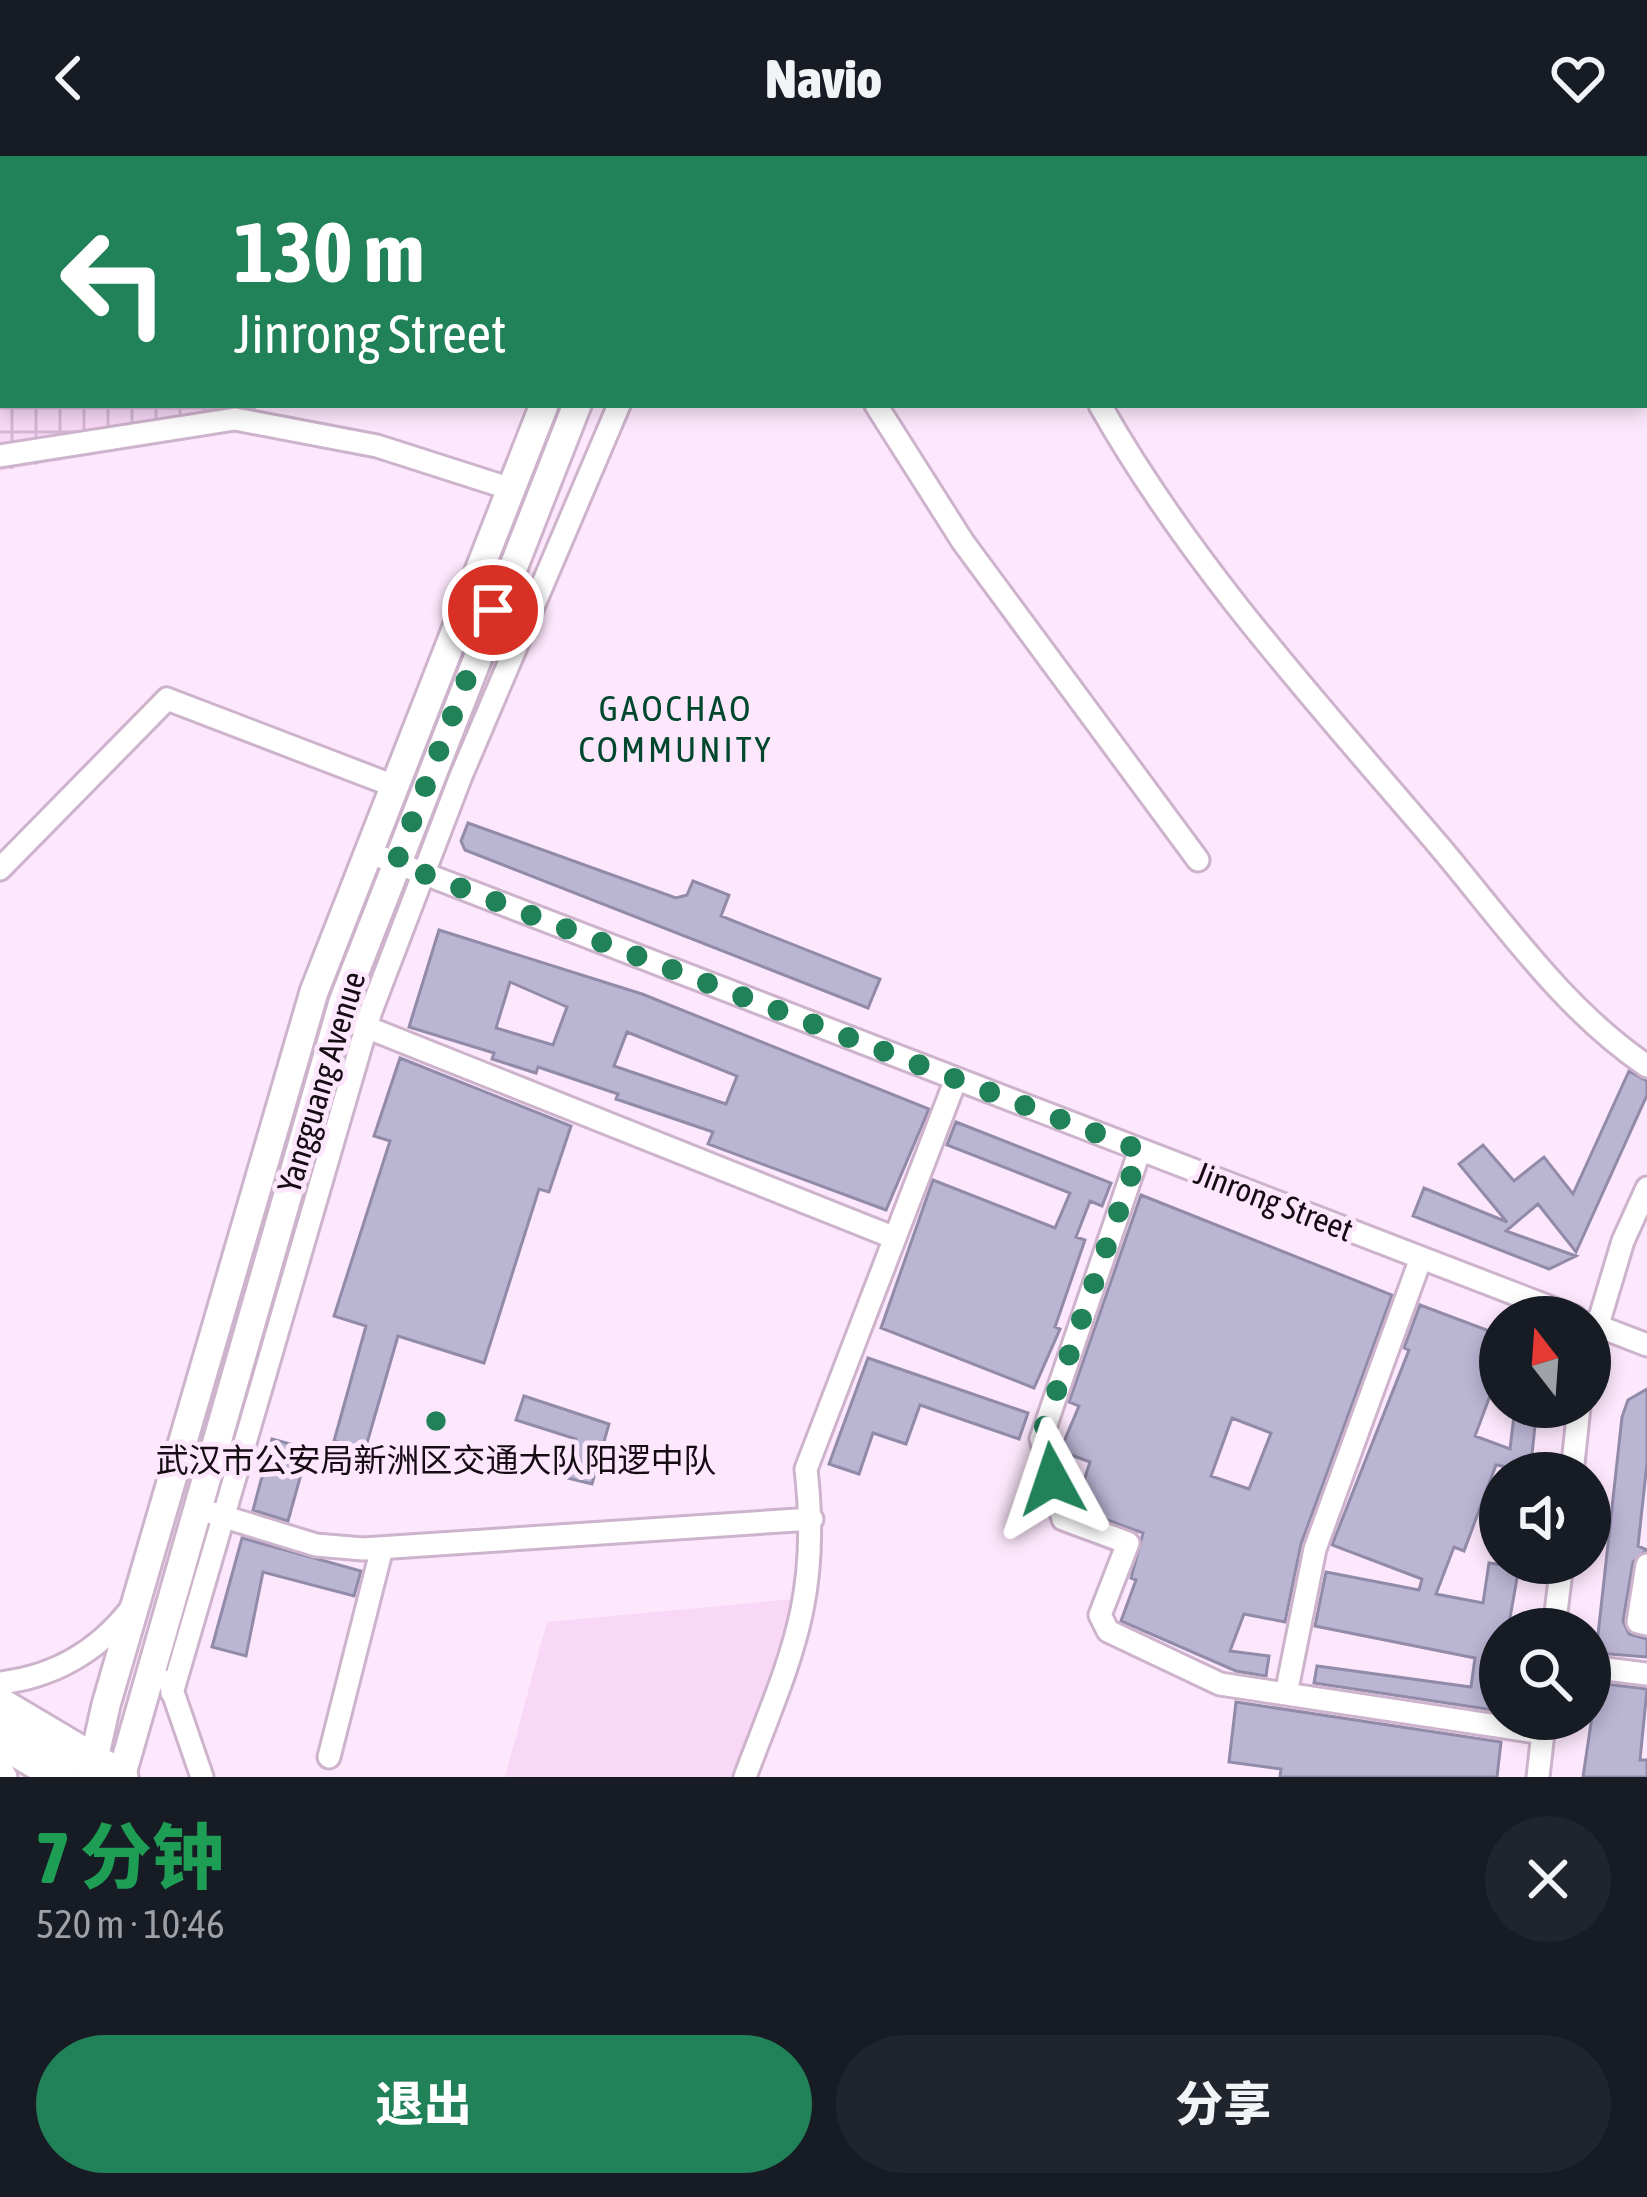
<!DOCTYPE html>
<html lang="zh">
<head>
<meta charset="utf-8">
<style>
  body { margin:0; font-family:"Asap Condensed","Noto Sans SC",sans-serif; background:#20242c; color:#f1f3f6; height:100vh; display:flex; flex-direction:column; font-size:45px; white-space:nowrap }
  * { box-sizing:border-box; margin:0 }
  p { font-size:39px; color:#9ea1a6 }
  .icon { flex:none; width:66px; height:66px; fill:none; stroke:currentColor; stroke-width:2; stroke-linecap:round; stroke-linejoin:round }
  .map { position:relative; height:1621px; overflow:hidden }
  .side { display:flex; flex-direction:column; background:#171b24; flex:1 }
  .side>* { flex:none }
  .top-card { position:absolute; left:0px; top:0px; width:1647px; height:252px; box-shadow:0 6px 18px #0003; background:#218158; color:#fff; overflow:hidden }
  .needle { width:78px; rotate:343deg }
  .tools { position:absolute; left:1479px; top:1140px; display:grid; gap:24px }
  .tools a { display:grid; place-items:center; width:132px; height:132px; border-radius:50%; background:#171b24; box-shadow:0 6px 18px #0003; font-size:60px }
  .pin { position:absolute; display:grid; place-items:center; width:102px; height:102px; color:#fff; margin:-51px; border:6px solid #fff; border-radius:50%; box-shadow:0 3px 12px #0007 }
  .me { position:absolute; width:132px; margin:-66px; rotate:355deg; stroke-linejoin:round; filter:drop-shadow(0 0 9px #0008) }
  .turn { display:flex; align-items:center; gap:42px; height:252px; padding:0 36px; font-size:54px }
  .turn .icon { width:156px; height:156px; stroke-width:2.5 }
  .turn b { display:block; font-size:84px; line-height:102px }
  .round { display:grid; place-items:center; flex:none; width:126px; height:126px; border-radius:63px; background:#20242c }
  .headline { display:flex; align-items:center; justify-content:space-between; height:204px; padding:0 36px }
  h1 { font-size:72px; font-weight:800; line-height:90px; color:#1e9e55 }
  .cta { display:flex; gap:24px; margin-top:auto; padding:24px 36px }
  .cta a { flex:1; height:138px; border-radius:72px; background:#218158; color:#fff; font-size:48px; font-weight:800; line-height:138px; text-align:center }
  .cta a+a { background:#20242c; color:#f1f3f6 }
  header { display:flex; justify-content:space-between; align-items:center; height:156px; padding:0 36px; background:#171b24; font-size:54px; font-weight:800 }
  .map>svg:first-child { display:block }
</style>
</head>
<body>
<header><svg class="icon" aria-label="back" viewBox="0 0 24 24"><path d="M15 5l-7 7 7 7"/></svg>Navio<svg class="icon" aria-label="heart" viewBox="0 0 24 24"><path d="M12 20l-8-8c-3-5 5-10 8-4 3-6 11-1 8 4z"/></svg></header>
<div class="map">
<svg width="1647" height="1621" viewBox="0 0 1647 1621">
  <defs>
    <pattern id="industrial-grid" width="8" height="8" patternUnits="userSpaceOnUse" patternTransform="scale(3)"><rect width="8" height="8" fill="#f8d7f7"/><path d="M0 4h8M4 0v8" fill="none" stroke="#d4b7d3"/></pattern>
  </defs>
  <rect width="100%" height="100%" fill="#fde7fc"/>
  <path fill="#f8d7f7" d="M795,1443L734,1621H505L547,1466Z"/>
  <path fill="url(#industrial-grid)" d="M0,0L101,3H3V249H257L248,271L0,315Z"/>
  <path fill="#bbb5d4" stroke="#918ba9" stroke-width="3" fill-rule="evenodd" d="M468,667L676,742L687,739L693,725L729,739L721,760L880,823L868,852L465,694L461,685Z
    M439,774L642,838L929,953L886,1054L708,988L713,976L616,943L618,938L538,911L536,917L492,903L494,897L409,871ZM510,826L567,851L553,889L496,872ZM627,876L737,920L726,948L614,910Z
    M400,902L571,970L549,1036L539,1033L484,1207L398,1180L365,1294L334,1285L366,1170L334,1160L390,985L374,980Z
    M1629,915L1647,925V939L1576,1096L1538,1048L1506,1075L1576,1100L1549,1113L1413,1060L1424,1032L1507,1066L1459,1008L1483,989L1514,1025L1544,1001L1573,1038Z
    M956,966L1111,1027L1102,1050L1090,1045L1076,1081L1085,1084L1055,1171L1060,1173L1034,1232L881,1172L933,1024L1055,1072L1070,1037L947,989Z
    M1141,1039L1392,1139L1301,1388L1285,1466L1244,1458L1230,1495L1269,1500L1266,1520L1236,1515L1121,1465L1136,1424L1131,1422L1143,1377L1075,1352L1090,1306L1060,1295L1079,1250L1069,1246ZM1232,1262L1271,1277L1249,1333L1211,1320Z
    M1420,1149L1500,1179V1213L1475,1280L1510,1293L1515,1251H1537L1530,1317H1502L1503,1310L1496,1309L1464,1395L1454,1391L1436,1438L1483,1447L1489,1407L1519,1411L1508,1473H1500V1555L1314,1527L1317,1510L1471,1531L1475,1502L1315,1470L1326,1416L1419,1434L1422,1423L1332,1389L1409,1194L1404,1192Z
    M868,1202L1028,1257L1019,1283L920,1249L906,1288L873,1277L859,1318L829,1308Z
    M1647,1233V1307L1638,1390L1647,1394L1633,1406L1623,1465L1629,1478L1647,1483V1501L1596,1497L1622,1261L1628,1244Z
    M524,1240L609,1268L592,1328L567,1322L576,1283L516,1264Z
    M272,1283L308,1293L288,1365L253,1354Z
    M242,1382L361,1415L354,1440L263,1416L246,1500L212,1491Z
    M1597,1527L1647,1533L1640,1604H1647V1621H1583Z
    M1236,1546L1501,1586L1497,1621H1280L1281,1613L1229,1606Z"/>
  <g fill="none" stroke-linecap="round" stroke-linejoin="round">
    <g stroke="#cdb3cc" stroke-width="27">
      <path id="minor" d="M312,0L313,3
        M721,3L722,0
        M1047,3L1061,0
        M876,249L963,386L1198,704
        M1100,249C1191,410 1320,550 1440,691C1504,767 1564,854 1647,910
        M0,300L235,263L377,290L508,332
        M368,696L1575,1161
        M0,713L167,543L394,630
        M356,867L895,1082
        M1140,994L1041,1283L1063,1363L1128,1387L1100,1459L1108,1475L1220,1528L1543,1577
        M1590,1167L1647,1189
        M1590,1195L1623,1085L1647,1032
        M1572,1317L1579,1251
        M212,1357L316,1389L363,1393L812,1363
        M1647,1409L1638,1466L1647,1468
        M1554,1473L1562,1407
        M1590,1511L1647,1518
        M169,1525L202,1621
        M0,1527C52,1521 97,1496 130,1454
        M172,1537L371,855L461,620L619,249
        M1286,1538L1315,1393L1421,1102
        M329,1601L382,1392
        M0,1611L6,1621
        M745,1621C790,1502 821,1444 806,1313L956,923
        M1538,1621L1544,1568"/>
    </g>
    <g stroke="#cdb3cc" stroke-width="33">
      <path id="major" d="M647,3L648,0
        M679,3L681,0
        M90,1621L106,1549L314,836L544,249
        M121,1621L343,846L577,249"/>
    </g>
    <g stroke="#cdb3cc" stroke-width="39">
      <path id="highway" d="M0,1549L121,1621
        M0,1584L62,1621"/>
    </g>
    <use href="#minor" stroke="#fff" stroke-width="21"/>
    <use href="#major" stroke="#fff" stroke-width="27"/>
    <use href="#highway" stroke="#fff" stroke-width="33"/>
  </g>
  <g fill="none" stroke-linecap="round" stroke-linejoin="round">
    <path stroke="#218158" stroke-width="21" stroke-dasharray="0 37.8" d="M493,454L396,707L1140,994L1040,1283L1052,1323"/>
  </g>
  <circle fill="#218158" stroke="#fde7fc" stroke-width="4.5" cx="436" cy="1265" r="12"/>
  <g text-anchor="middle" stroke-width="10" stroke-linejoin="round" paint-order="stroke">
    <g font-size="33" fill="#150c14" stroke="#fde7fc">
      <text transform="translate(321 926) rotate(-73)" y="12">Yangguang Avenue</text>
      <text transform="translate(1274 1045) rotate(21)" y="12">Jinrong Street</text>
    </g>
    <g font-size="33" fill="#150c14" stroke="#fde7fc">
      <text x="436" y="1316">武汉市公安局新洲区交通大队阳逻中队</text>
    </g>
    <g font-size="36" letter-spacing="3" fill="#00482d" stroke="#fde7fc">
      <text x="676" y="565">GAOCHAO<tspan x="676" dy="41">COMMUNITY</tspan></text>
    </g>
  </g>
</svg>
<div class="tools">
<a><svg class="needle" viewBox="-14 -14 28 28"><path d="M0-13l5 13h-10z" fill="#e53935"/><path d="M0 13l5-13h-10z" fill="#9ea1a6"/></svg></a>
<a><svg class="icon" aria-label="sound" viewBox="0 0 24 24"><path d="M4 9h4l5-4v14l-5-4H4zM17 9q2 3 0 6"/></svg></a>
<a><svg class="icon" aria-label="search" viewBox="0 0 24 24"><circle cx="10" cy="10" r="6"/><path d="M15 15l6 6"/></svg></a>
</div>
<div class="pin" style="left:493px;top:454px;background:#d93025"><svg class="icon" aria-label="arrive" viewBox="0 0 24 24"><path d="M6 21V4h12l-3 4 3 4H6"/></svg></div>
<svg class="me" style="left:1052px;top:1323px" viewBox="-20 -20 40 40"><path d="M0-17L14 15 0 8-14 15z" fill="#218158" stroke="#fff" stroke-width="4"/></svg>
<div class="top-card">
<div class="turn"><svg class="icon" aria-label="left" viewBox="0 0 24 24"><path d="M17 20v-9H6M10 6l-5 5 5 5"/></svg><div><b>130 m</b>Jinrong Street</div></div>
</div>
</div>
<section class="side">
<div class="headline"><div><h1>7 分钟</h1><p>520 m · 10:46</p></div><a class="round"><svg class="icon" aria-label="close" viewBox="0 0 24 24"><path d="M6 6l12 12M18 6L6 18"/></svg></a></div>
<div class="cta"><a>退出</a><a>分享</a></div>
</section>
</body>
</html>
